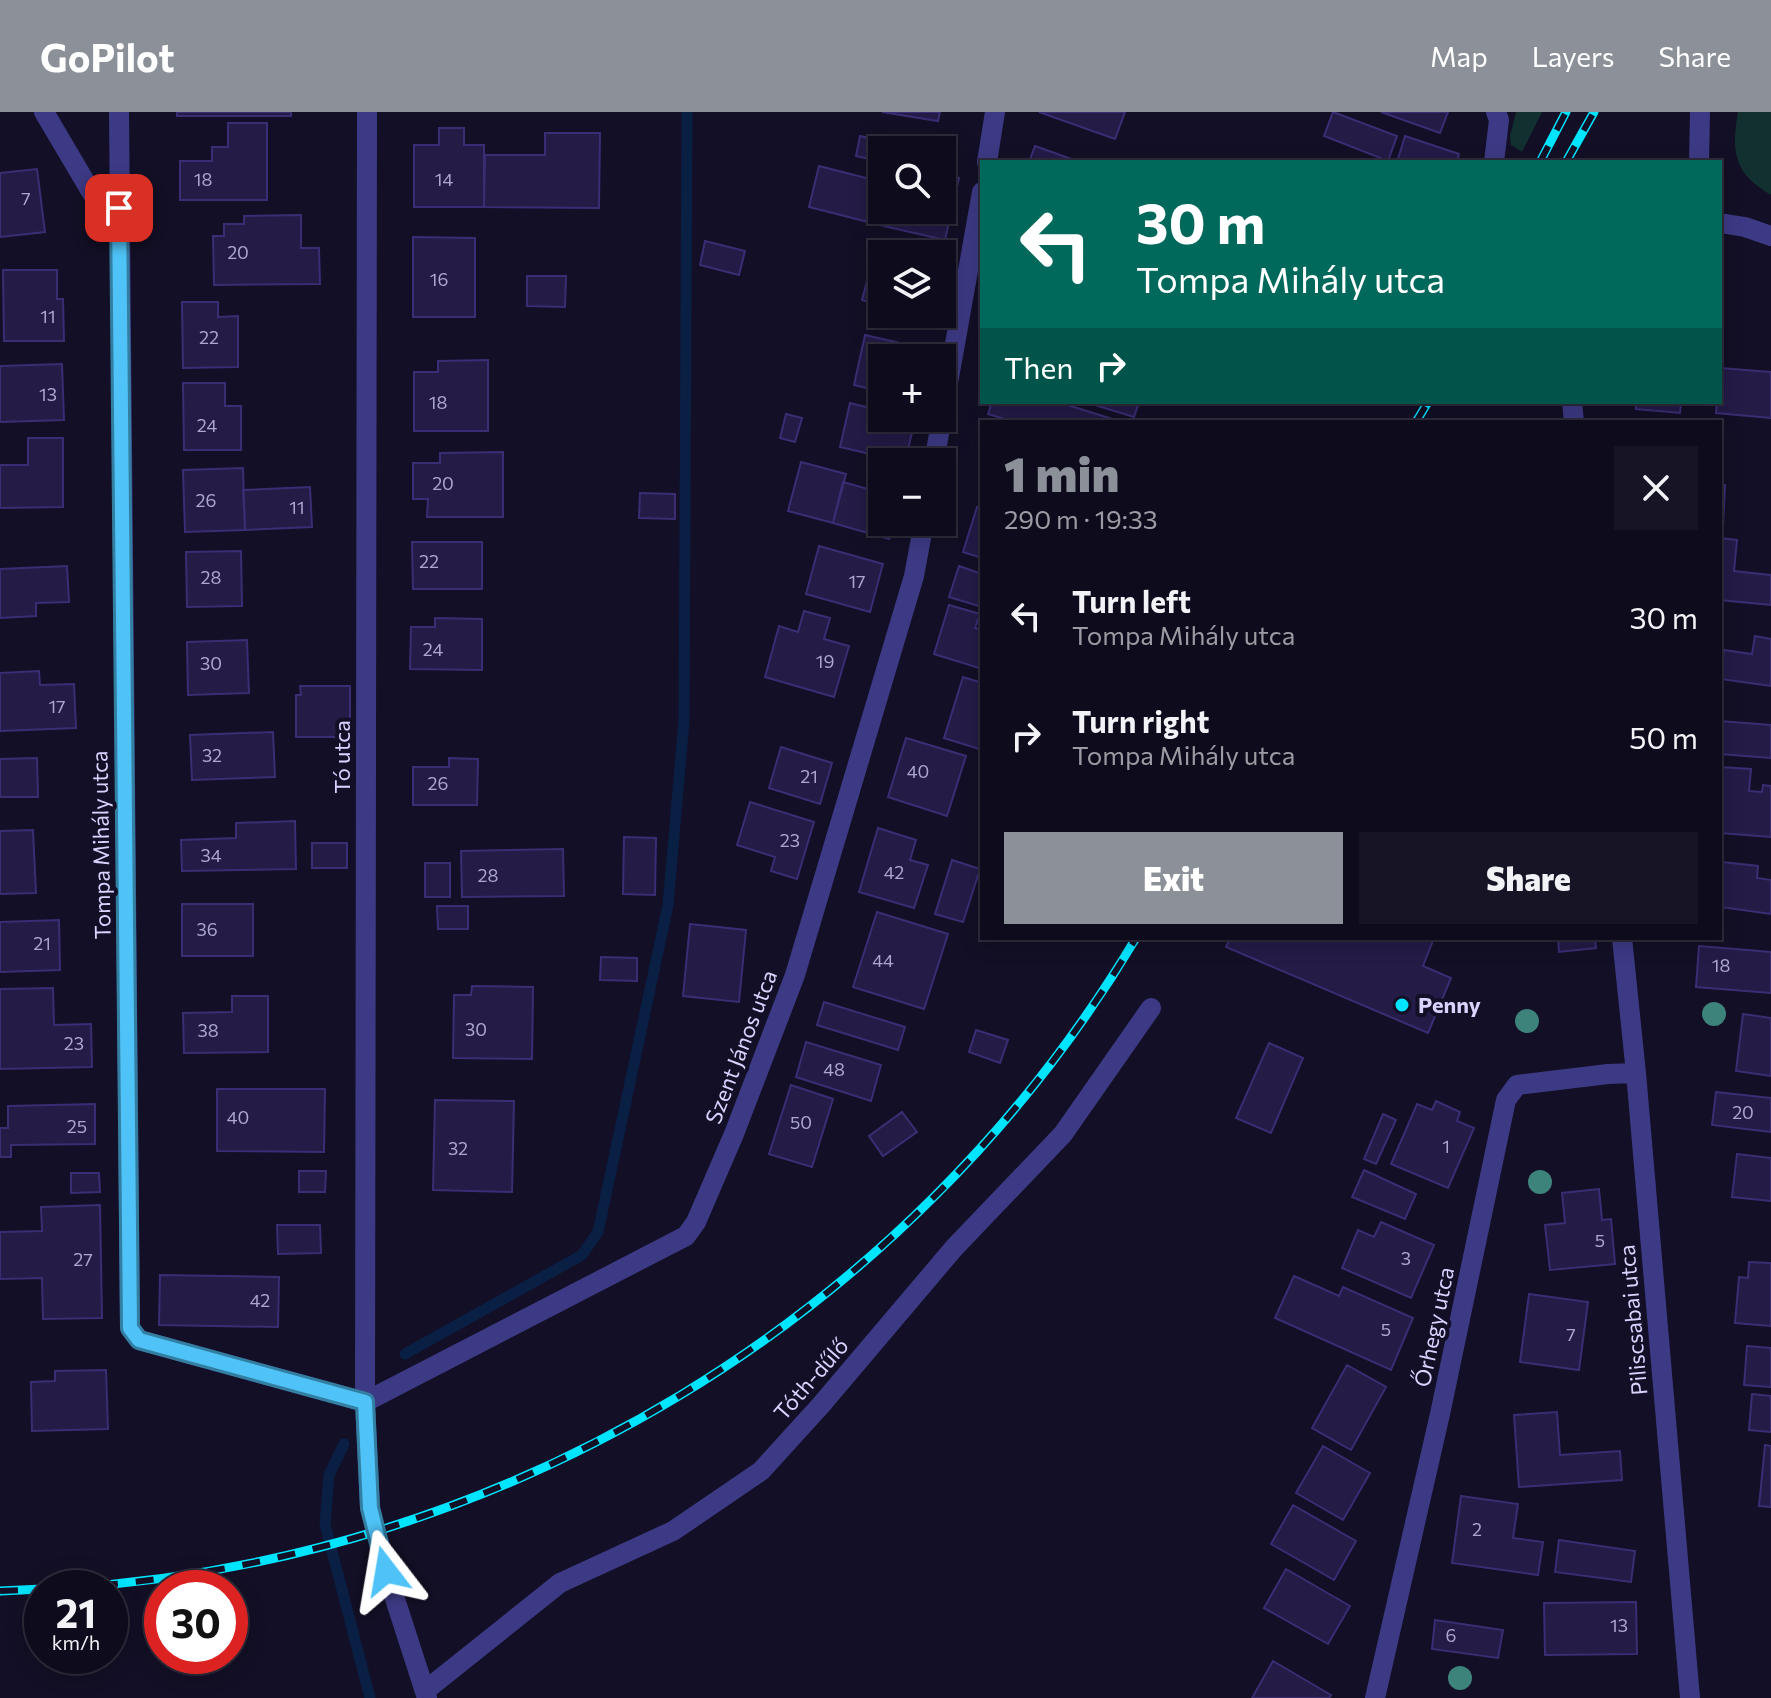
<!DOCTYPE html>
<html lang="en">
<head>
<meta charset="utf-8">
<style>
  body { margin:0; font-family:Commissioner,sans-serif; background:#171425; color:#f1f3f6; height:100vh; display:flex; flex-direction:column; font-size:30px; white-space:nowrap }
  * { box-sizing:border-box; margin:0 }
  p { font-size:26px; color:#9b9ba3 }
  .icon { flex:none; width:44px; height:44px; fill:none; stroke:currentColor; stroke-width:2; stroke-linecap:round; stroke-linejoin:round }
  .map { position:relative; flex:1; overflow:hidden }
  .drawer { position:absolute; left:980px; top:308px; width:742px; height:520px; display:flex; flex-direction:column; background:#0e0b1c; border-radius:0px; box-shadow:0 4px 20px #0003,0 0 0 2px #2e2b3b }
  .drawer>* { flex:none }
  .guide { position:absolute; left:980px; top:48px; width:742px; height:244px; border-radius:0px; box-shadow:0 4px 20px #0003,0 0 0 2px #2e2b3b; background:#00695c; color:#fff; overflow:hidden }
  .controls { position:absolute; left:868px; top:24px; display:grid; gap:16px }
  .controls a { display:grid; place-items:center; width:88px; height:88px; border-radius:0px; background:#0e0b1c; box-shadow:0 4px 20px #0003,0 0 0 2px #2e2b3b; font-size:40px }
  .speed { position:absolute; left:24px; top:1458px; display:flex; gap:16px; font-size:40px; font-weight:700; text-align:center }
  .speed>* { display:grid; place-content:center; width:104px; height:104px; border-radius:50%; background:#0e0b1c; box-shadow:0 4px 20px #0003,0 0 0 2px #2e2b3b; line-height:1 }
  .speed small { font-size:20px; font-weight:400 }
  .speed .limit { border:12px solid #d22; background:#fff; color:#111 }
  .pin { position:absolute; display:grid; place-items:center; width:68px; height:68px; color:#fff; margin:-34px; border-radius:16px; box-shadow:0 4px 12px #0006 }
  .me { position:absolute; width:88px; margin:-44px; rotate:346deg; stroke-linejoin:round; filter:drop-shadow(0 0 6px #0008) }
  .turn { display:flex; align-items:center; gap:28px; height:168px; padding:0 24px; font-size:36px }
  .turn .icon { width:104px; height:104px; stroke-width:2.5 }
  .turn b { display:block; font-size:56px; line-height:68px }
  .then { display:flex; align-items:center; height:76px; padding:0 24px; background:#0003; gap:16px; font-size:30px }
  .round { display:grid; place-items:center; flex:none; width:84px; height:84px; border-radius:0px; background:#171425 }
  .summary { display:flex; align-items:center; justify-content:space-between; height:136px; padding:0 24px }
  h1 { font-size:48px; font-weight:800; line-height:60px; color:#8c9099 }
  .button { display:flex; gap:16px; margin-top:auto; padding:16px 24px }
  .button a { flex:1; height:92px; border-radius:0px; background:#8c9099; color:#fff; font-size:32px; font-weight:800; line-height:92px; text-align:center }
  .button a+a { background:#171425; color:#f1f3f6 }
  ul { padding:0; list-style:none }
  li { display:flex; align-items:center; gap:24px; height:120px; padding:0 24px }
  li div { flex:1 }
  li b { display:block; font-size:30px }
  li em { font-style:normal }
  header { display:flex; align-items:center; gap:48px; box-sizing:border-box; height:112px; padding:0 40px; background:#8c9099; color:#fff }
  header strong { font-size:38px }
  nav { display:flex; gap:44px; margin-inline-start:auto; font-size:28px }
  .map>svg:first-child { display:block }
</style>
</head>
<body>
<header>
<strong>GoPilot</strong>
<nav><a>Map</a><a>Layers</a><a>Share</a></nav>
</header>
<div class="map">
<svg width="1771" height="1586" viewBox="0 0 1771 1586">
  <rect width="100%" height="100%" fill="#130f26"/>
  <path fill="#12302f" d="M1516,0H1542L1522,40L1511,33L1510,24Z
    M1738,0H1771V83C1734,62 1731,40 1738,0Z"/>
  <g fill="none" stroke-linecap="round" stroke-linejoin="round">
    <path stroke="#0a1f44" stroke-width="11" d="M405,1242L582,1143L598,1120L668,793L684,609L687,0
      M344,1332L329,1363L325,1412L370,1586"/>
  </g>
  <path fill="#241b47" stroke="#3b2d73" stroke-width="2" d="M177,0H291V4H177Z
    M882,0H940L938,9Z
    M1039,0H1125L1115,27Z
    M1333,0L1397,24L1388,49L1324,24Z
    M1381,0H1448L1440,21Z
    M228,11H267V88H180V49H212V35H228Z
    M439,16H464V33H484V95H414V33H439Z
    M545,21H600L599,96L484,95L485,43H545Z
    M860,24L892,31L890,38H882V50L856,44Z
    M1405,24L1459,42L1457,50H1397Z
    M1035,34L1080,50H1029Z
    M819,54L874,68L870,83L882,86V98H892L888,115L809,95Z
    M37,57L45,120L0,125V61Z
    M942,62L959,66L945,128L888,115L892,98H942Z
    M301,103V136H319L320,172L214,173L213,124H224V112H244V104Z
    M413,125L475,126V205H413Z
    M705,129L745,139L739,163L700,153Z
    M875,139L888,142H882V193L862,188Z
    M3,158H57V187H63L64,229H4Z
    M527,164H566L565,195L527,194Z
    M182,190H218V205L238,204V255L183,256Z
    M865,223L931,238L929,246H882V280L854,273Z
    M488,248V319H414V260H438V249Z
    M62,252L64,308L0,310V254Z
    M1720,256L1771,260V306L1716,301L1717,290H1720Z
    M183,271H225V294H241V338H184Z
    M992,290H1048L1056,293L1058,290L1122,310H1015L988,302Z
    M1085,290H1139L1134,305Z
    M1636,290H1681L1680,301L1636,297Z
    M850,291L882,299V306L915,308L905,350L840,335Z
    M786,302L802,306L795,330L780,326Z
    M28,326H63V395L0,396V353H28Z
    M503,340V405H427L428,387H413V351H440V341Z
    M801,350L846,362L833,411L788,399Z
    M243,356L245,418L185,420L183,358Z
    M843,370L882,381V410H893L889,427L833,411Z
    M1720,373H1725L1723,415H1720Z
    M310,375L312,415L245,418L243,378Z
    M640,381L675,382V407L639,406Z
    M977,395L982,396V446L963,440Z
    M1720,426L1737,428L1734,459L1771,463V493L1720,488Z
    M412,430H482V477H413Z
    M819,434L883,452L870,500L806,482Z
    M241,439L242,494L187,495L186,440Z
    M67,454L69,490L36,491V504L0,506V457Z
    M959,454L982,462V495L949,485Z
    M949,493L980,502L975,516L982,518V557L934,542Z
    M804,499L830,506L824,527L849,534L834,585L765,565L779,514L798,520Z
    M435,506L482,507V558L410,557L411,515H435Z
    M1755,524L1771,527V574L1720,567L1724,538L1752,542Z
    M247,528L249,581L188,583L187,530Z
    M39,559L40,573L74,572L76,616L0,619V561Z
    M963,565L982,571V638L944,626Z
    M300,574H350V625H296V583H301Z
    M1720,609L1771,613V646L1720,642Z
    M273,620L275,665L192,668L190,623Z
    M906,626L966,644L947,704L888,685Z
    M781,635L832,651L820,692L769,676Z
    M37,646L38,685H0V647Z
    M449,646L478,647L477,693H413V655H449Z
    M1720,655L1751,657L1749,679L1762,680L1763,673L1771,674V725L1720,721Z
    M750,690L814,710L797,767L771,759L775,745L737,733Z
    M295,709L296,757L182,759L181,728L236,726V711Z
    M878,716L916,728L910,748L928,753L914,796L859,780Z
    M33,718L36,781L0,782V719Z
    M624,725L656,726L655,783L623,782Z
    M312,731H347V756H312Z
    M563,737L564,784L462,785L461,739Z
    M952,748L980,757L963,810L935,802Z
    M1722,750L1758,754L1757,766L1771,768V802L1720,795Z
    M425,751H450V785H425Z
    M182,792H253V844H182Z
    M437,794H468V817H438Z
    M877,800L948,822L924,897L853,875Z
    M59,808L60,858L0,860V810Z
    M690,812L746,818L739,890L683,884Z
    M1230,826H1434L1423,854L1451,866L1428,921L1226,835Z
    M1558,826H1595L1596,836L1559,840Z
    M1699,834L1771,840V881L1696,875Z
    M601,845L637,846V869L600,868Z
    M472,874L533,875L532,947L453,946L454,883H471Z
    M53,876L54,913L91,912L92,955L0,957V877Z
    M232,884H268V940L184,941L183,901L232,900Z
    M824,890L905,915L898,938L817,913Z
    M1743,902L1771,906V964L1736,959Z
    M976,918L1008,928L1000,951L969,940Z
    M806,930L881,953L871,989L796,965Z
    M1269,931L1303,946L1271,1021L1236,1006Z
    M791,973L833,987L812,1055L769,1042Z
    M217,977H325L324,1040L217,1039Z
    M1716,980L1771,986V1020L1712,1013Z
    M435,988L514,989L512,1080L433,1078Z
    M1436,989L1460,1000L1457,1009L1474,1016L1448,1076L1391,1052L1417,992L1432,998Z
    M95,992V1032L11,1033V1045H0V1016H8V994Z
    M902,1000L917,1020L883,1044L869,1024Z
    M1383,1002L1396,1008L1376,1052L1364,1047Z
    M1737,1042L1771,1046V1089L1732,1085Z
    M1364,1058L1416,1082L1405,1107L1352,1085Z
    M299,1059H326L325,1080H299Z
    M71,1061H99L100,1080L71,1081Z
    M1599,1077L1602,1108L1611,1107L1615,1152L1550,1158L1545,1113L1565,1111L1562,1081Z
    M100,1093L102,1206L43,1207L42,1166L0,1167V1120L42,1119L41,1095Z
    M1381,1110L1434,1133L1411,1186L1342,1156L1358,1118L1374,1125Z
    M277,1113H320L321,1141L278,1142Z
    M1749,1150L1771,1151V1214L1735,1211L1739,1165L1748,1166Z
    M160,1163L279,1165L278,1215L159,1213Z
    M1294,1164L1339,1184L1343,1175L1413,1206L1391,1258L1275,1206Z
    M1529,1182L1588,1190L1579,1258L1520,1250Z
    M1747,1234L1771,1236V1275L1744,1273Z
    M1347,1253L1386,1275L1351,1338L1312,1316Z
    M106,1258L108,1317L32,1319L31,1270L55,1269V1259Z
    M1752,1282L1771,1284V1320L1749,1318Z
    M1557,1300L1560,1343L1620,1339L1622,1368L1519,1375L1514,1303Z
    M1765,1333L1771,1334V1395L1759,1394Z
    M1323,1334L1370,1361L1343,1408L1296,1381Z
    M1461,1384L1518,1392L1513,1426L1543,1430L1538,1463L1452,1451Z
    M1293,1393L1356,1429L1334,1468L1271,1432Z
    M1559,1428L1635,1439L1631,1470L1555,1460Z
    M1286,1457L1350,1494L1328,1532L1264,1496Z
    M1636,1490L1637,1542L1545,1543L1544,1491Z
    M1435,1508L1503,1518L1498,1546L1432,1537Z
    M1273,1549L1331,1583L1329,1586H1252Z"/>
  <g fill="none" stroke-linecap="round" stroke-linejoin="round">
    <path stroke="#3d3a85" stroke-width="20" d="M44,0L119,127
      M119,0L130,1216L139,1228L365,1290
      M367,0L365,1290L370,1396L386,1459L427,1586
      M987,50L995,0
      M1494,50L1499,8L1496,0
      M1699,50L1700,0
      M1720,111L1745,115L1771,124
      M1572,290L1574,310
      M934,350L982,80
      M1622,826L1636,961L1690,1586
      M365,1290L686,1124L696,1110L734,1022L795,863L914,464L924,410
      M426,1578L560,1471L673,1419L761,1359L821,1293L954,1136L1063,1022L1151,896
      M1375,1586L1440,1302L1506,988L1517,973L1608,962L1636,961"/>
    <g stroke="#00e5ff" stroke-width="9">
      <path id="rail" d="M1540,50L1566,0
        M1566,50L1594,0
        M1416,310L1428,290
        M64,1476C505,1449 910,1205 1136,826
        M0,1479L42,1477"/>
    </g>
    <use href="#rail" stroke="#130f26" stroke-width="6" stroke-dasharray="18" stroke-linecap="butt"/>
  </g>
  <g fill="#3d827b">
    <circle cx="1714" cy="902" r="12"/>
    <circle cx="1527" cy="909" r="12"/>
    <circle cx="1540" cy="1070" r="12"/>
    <circle cx="1460" cy="1566" r="12"/>
  </g>
  <g fill="none" stroke-linecap="round" stroke-linejoin="round">
    <g stroke="#337fa1" stroke-width="20">
      <path id="route" d="M119,96L130,1216L139,1228L365,1290L370,1396L386,1459"/>
    </g>
    <use href="#route" stroke="#4fc3f7" stroke-width="14"/>
  </g>
  <circle fill="#00e5ff" stroke="#130f26" stroke-width="3" cx="1402" cy="893" r="8"/>
  <g text-anchor="middle" stroke-width="8" stroke-linejoin="round" paint-order="stroke">
    <g font-size="18" fill="#aca6d1">
      <text x="203" y="74">18</text>
      <text x="444" y="74">14</text>
      <text x="26" y="93">7</text>
      <text x="238" y="147">20</text>
      <text x="439" y="174">16</text>
      <text x="48" y="211">11</text>
      <text x="209" y="232">22</text>
      <text x="48" y="289">13</text>
      <text x="438" y="297">18</text>
      <text x="207" y="320">24</text>
      <text x="443" y="378">20</text>
      <text x="206" y="395">26</text>
      <text x="297" y="402">11</text>
      <text x="429" y="456">22</text>
      <text x="211" y="472">28</text>
      <text x="857" y="476">17</text>
      <text x="433" y="544">24</text>
      <text x="825" y="556">19</text>
      <text x="211" y="558">30</text>
      <text x="57" y="601">17</text>
      <text x="212" y="650">32</text>
      <text x="918" y="666">40</text>
      <text x="809" y="671">21</text>
      <text x="438" y="678">26</text>
      <text x="790" y="735">23</text>
      <text x="211" y="750">34</text>
      <text x="894" y="767">42</text>
      <text x="488" y="770">28</text>
      <text x="207" y="824">36</text>
      <text x="42" y="838">21</text>
      <text x="883" y="855">44</text>
      <text x="1721" y="860">18</text>
      <text x="476" y="924">30</text>
      <text x="208" y="925">38</text>
      <text x="74" y="938">23</text>
      <text x="834" y="964">48</text>
      <text x="1743" y="1007">20</text>
      <text x="238" y="1012">40</text>
      <text x="801" y="1017">50</text>
      <text x="77" y="1021">25</text>
      <text x="1446" y="1041">1</text>
      <text x="458" y="1043">32</text>
      <text x="1600" y="1135">5</text>
      <text x="1406" y="1153">3</text>
      <text x="83" y="1154">27</text>
      <text x="260" y="1195">42</text>
      <text x="1386" y="1224">5</text>
      <text x="1571" y="1229">7</text>
      <text x="1477" y="1424">2</text>
      <text x="1619" y="1520">13</text>
      <text x="1451" y="1530">6</text>
    </g>
    <g font-size="22" fill="#d9d4ff" stroke="#130f26">
      <text transform="translate(342 645) rotate(-90)" y="8">Tó utca</text>
      <text transform="translate(101 733) rotate(-91)" y="8">Tompa Mihály utca</text>
      <text transform="translate(741 935) rotate(-69)" y="8">Szent János utca</text>
      <text transform="translate(1633 1208) rotate(-95)" y="8">Piliscsabai utca</text>
      <text transform="translate(1434 1215) rotate(-78)" y="8">Őrhegy utca</text>
      <text transform="translate(811 1267) rotate(-49)" y="8">Tóth-dűlő</text>
    </g>
    <g font-size="22" font-weight="bold" fill="#d9d4ff" stroke="#130f26" text-anchor="start">
      <text x="1418" y="901">Penny</text>
    </g>
  </g>
</svg>
<div class="controls">
<a><svg class="icon" aria-label="search" viewBox="0 0 24 24"><circle cx="10" cy="10" r="6"/><path d="M15 15l6 6"/></svg></a>
<a><svg class="icon" aria-label="layers" viewBox="0 0 24 24"><path d="M12 4l9 5-9 5-9-5zM3 14l9 5 9-5"/></svg></a>
<a>+</a>
<a>−</a>
</div>
<div class="speed"><div>21<small>km/h</small></div><div class="limit">30</div></div>
<div class="pin" style="left:119px;top:96px;background:#d93025"><svg class="icon" aria-label="arrive" viewBox="0 0 24 24"><path d="M6 21V4h12l-3 4 3 4H6"/></svg></div>
<svg class="me" style="left:386px;top:1459px" viewBox="-20 -20 40 40"><path d="M0-17L14 15 0 8-14 15z" fill="#4fc3f7" stroke="#fff" stroke-width="4"/></svg>
<div class="guide">
<div class="turn"><svg class="icon" aria-label="left" viewBox="0 0 24 24"><path d="M17 20v-9H6M10 6l-5 5 5 5"/></svg><div><b>30 m</b>Tompa Mihály utca</div></div>
<div class="then">Then<svg class="icon" aria-label="right" viewBox="0 0 24 24"><path d="M7 20v-9h11M14 6l5 5-5 5"/></svg></div>
</div>
<section class="drawer">
<div class="summary"><div><h1>1 min</h1><p>290 m · 19:33</p></div><a class="round"><svg class="icon" aria-label="close" viewBox="0 0 24 24"><path d="M6 6l12 12M18 6L6 18"/></svg></a></div>
<ul>
<li><svg class="icon" aria-label="left" viewBox="0 0 24 24"><path d="M17 20v-9H6M10 6l-5 5 5 5"/></svg><div><b>Turn left</b><p>Tompa Mihály utca</p></div><em>30 m</em></li>
<li><svg class="icon" aria-label="right" viewBox="0 0 24 24"><path d="M7 20v-9h11M14 6l5 5-5 5"/></svg><div><b>Turn right</b><p>Tompa Mihály utca</p></div><em>50 m</em></li>
</ul>
<div class="button"><a>Exit</a><a>Share</a></div>
</section>
</div>
</body>
</html>
